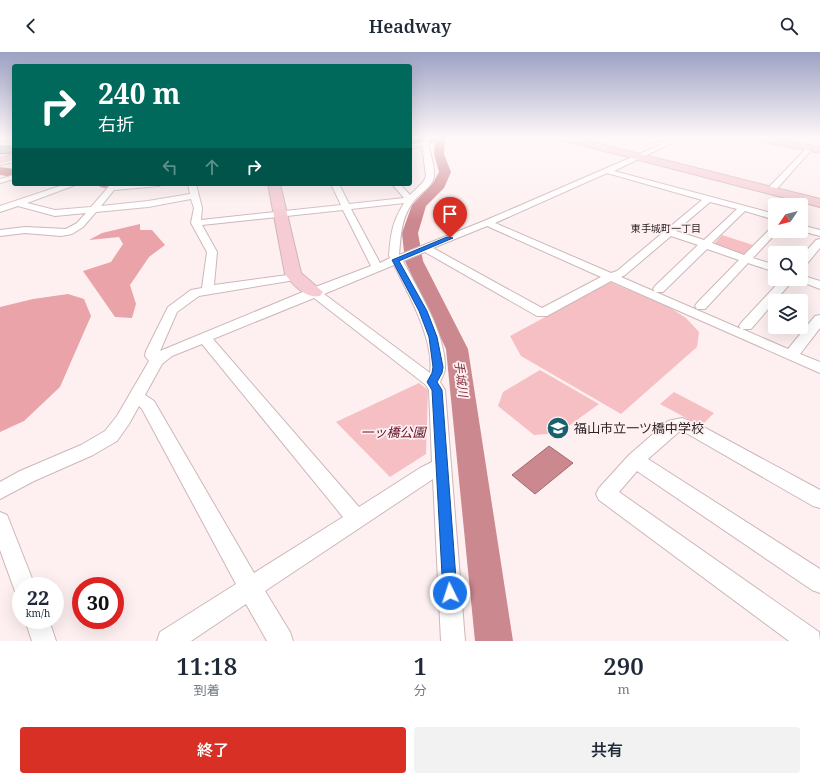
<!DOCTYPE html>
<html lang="ja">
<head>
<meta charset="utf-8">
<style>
  body { margin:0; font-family:"Noto Serif","Noto Sans JP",serif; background:#f2f2f3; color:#1f2937; height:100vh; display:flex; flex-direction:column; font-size:15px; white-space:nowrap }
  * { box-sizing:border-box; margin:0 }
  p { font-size:13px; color:#747a83 }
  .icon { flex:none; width:22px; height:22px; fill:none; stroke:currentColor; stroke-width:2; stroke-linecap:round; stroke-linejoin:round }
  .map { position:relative; height:589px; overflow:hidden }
  .panel { display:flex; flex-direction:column; background:#fff; flex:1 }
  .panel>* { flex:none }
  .banner { position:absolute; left:12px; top:12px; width:400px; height:122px; border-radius:4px; box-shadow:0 4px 16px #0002; background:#00695c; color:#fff; overflow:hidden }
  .needle { width:26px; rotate:235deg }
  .buttons { position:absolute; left:768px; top:146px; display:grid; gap:8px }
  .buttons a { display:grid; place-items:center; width:40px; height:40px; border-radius:4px; background:#fff; box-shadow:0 4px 16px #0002; font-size:20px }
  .speed { position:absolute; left:12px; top:525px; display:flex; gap:8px; font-size:20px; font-weight:700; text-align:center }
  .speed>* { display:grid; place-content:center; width:52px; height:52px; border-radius:50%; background:#fff; box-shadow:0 4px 16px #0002; line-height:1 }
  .speed small { font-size:10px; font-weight:400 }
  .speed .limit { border:6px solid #d22; background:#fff; color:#111 }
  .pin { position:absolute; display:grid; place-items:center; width:34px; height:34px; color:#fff; margin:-41px -17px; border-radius:50% 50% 50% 0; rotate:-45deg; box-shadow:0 0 4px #0007 }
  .pin .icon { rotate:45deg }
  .me { position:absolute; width:44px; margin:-22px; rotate:356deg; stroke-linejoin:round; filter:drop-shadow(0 0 3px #0008) }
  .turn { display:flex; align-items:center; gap:14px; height:84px; padding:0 20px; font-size:18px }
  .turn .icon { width:52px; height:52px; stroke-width:2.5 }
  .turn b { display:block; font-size:28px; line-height:34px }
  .lanes { display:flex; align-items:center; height:38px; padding:0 20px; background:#0003; justify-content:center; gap:20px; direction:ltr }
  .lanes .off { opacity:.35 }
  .eta { display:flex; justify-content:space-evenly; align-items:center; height:68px; text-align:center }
  .eta b { font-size:24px; font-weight:600; line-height:28px }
  .cta { display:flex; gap:8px; margin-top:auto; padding:8px 20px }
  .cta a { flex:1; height:46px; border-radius:4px; background:#d93025; color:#fff; font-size:16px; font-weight:600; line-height:46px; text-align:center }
  .cta a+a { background:#f2f2f3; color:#1f2937 }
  header { display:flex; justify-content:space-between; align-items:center; height:52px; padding:0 20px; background:#fff; font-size:18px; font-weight:600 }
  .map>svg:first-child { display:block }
</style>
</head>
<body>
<header><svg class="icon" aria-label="back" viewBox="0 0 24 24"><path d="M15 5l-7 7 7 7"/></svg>Headway<svg class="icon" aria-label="search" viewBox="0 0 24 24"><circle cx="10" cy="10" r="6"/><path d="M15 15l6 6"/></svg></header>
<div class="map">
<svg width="820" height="589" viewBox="0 0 820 589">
  <rect width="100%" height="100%" fill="#fef0f1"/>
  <path fill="#f6bfc3" d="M722,183L753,193L745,202L737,201L714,192Z
    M610,230L669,255L686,266L699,280L697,295L621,362L521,304L510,284Z
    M540,318L599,352L559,381L534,383L498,354L503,340Z
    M419,331L428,338L426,402L390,425L336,370Z
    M674,340L714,361L701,374L660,352Z"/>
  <path fill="#e9a3a9" d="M140,172V178H152L165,193L149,205L130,233L136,252L132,266L115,265L83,219L111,210L123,192L119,185L89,188L102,181Z
    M68,242L84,247L91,264L60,335L24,369L0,380V255L33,247Z"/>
  <path fill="#cc888f" stroke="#9d6b70" d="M549,394L573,411L535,442L512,423Z"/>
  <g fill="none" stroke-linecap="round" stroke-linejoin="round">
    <path fill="#cc888f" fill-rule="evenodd" d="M424,86H445L444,102L451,120L444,136L426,154L418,181L423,209L468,297L513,589H475L446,297L405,209L402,181L412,153L433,131L439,120L434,102L435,90L410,95V89Z
      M0,115L14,117V125L0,123Z
      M98,132H133L131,135C122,137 109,137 100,135Z"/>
  </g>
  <path fill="#a2b8bd" stroke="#74898d" d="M0,94H14V101L0,102Z"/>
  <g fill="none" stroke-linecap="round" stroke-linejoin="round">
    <g stroke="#cdb7b9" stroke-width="2">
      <path id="street" d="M424,86H430L428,91C430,101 435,115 434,125C432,135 420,141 414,149C401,165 401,183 399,203L484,169L660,93L638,86C647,86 655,89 664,90C668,90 675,86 682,86L614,119L775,162V168L745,159L712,191L744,203L772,175L775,174V179H778L753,206L775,213V220L748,211L705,257H697L695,254L697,251L739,208L707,197L663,240H655L653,237L655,234L698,193L671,184L625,223L621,225L741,277L739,274L741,271L782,227H794L751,277H742L788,297L815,264L820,263V276L800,302L820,310V321L611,229L547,264H537L425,200L403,209C418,238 446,282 445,316C445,321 442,325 440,330L445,338L465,589H441L433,427L265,539L290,580L293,589H267L246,552L191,589H157L160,580L236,532L142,357L139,354L129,372L117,389L93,403L34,429L0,447V430L20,419L81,393L105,379L117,364L149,309L145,304L146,299L168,255L191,238L202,236L207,200L191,171L194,156L191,147L148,155L96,160L83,175L72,182L61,184L25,181L0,184V178L25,175L66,177L77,171L86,161L55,164L18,154L0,160V154L66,132H78L27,151L55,158L91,155L111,132H163L159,134L114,138L101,154L148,149L190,142L188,132H196L202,156L201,168L341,153L331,132H339L349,152L404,146L392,132H400L410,143L424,129L426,124L422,94L410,97V93L422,90ZM607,121L702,148L617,219L611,221L495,171ZM710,150L737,157L704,188L676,179ZM404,151C392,171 391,181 389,203L390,206L380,211L351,157ZM343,158L371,214L310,237L160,299L177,260L199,244L295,228L299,227L301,225L299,223L295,222L214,233L217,200L202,173ZM487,174L601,225L542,256L433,196ZM394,213C408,241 435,289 430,321L324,242ZM314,246L426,333L429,338L432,410L420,416L359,455L213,287ZM202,292L343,465L254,521L154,349L145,343L162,312L172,304Z
        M0,89H14V93H0Z
        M808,95L813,96L774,140H768L767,138L768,136Z
        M14,106V110L0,113V109Z
        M14,123V127L0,131V127Z
        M801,173L820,178V184L801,179Z
        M820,187V196L805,214L801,215V205L816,188Z
        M801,223L820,229V237L797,228L796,227H801Z
        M682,366L698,372L820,438V456L813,454L681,378L648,407L820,517V541L812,538L637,419L619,440L819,580L820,589H789L599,448L596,442L599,436L629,403L668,369Z
        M0,460L7,463L35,534H21V544L16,542L0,498Z
        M25,568H49L56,589H32Z"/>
    </g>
    <g stroke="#cdb7b9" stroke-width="2">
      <path id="secondary" d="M560,86H576L820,147V155L562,88Z
        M753,86H772L820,95V101L758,89Z
        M14,102V108L0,112V106Z
        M268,132H280L301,221L323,240L320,244C306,247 293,233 285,222Z"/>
    </g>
    <use href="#street" fill="#fff" fill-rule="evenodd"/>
    <use href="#secondary" fill="#f6cbd3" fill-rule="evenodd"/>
  </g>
  <linearGradient id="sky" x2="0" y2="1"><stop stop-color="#9da2c4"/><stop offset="0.51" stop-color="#fff8f9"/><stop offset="1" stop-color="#fff8f9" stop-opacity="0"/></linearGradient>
  <rect width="820" height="168" fill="url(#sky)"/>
  <path fill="#1a73e8" stroke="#114b97" d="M447,185L453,186L399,209L427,259L437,285L443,315L442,321L437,330L442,338L457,541L455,546L450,549L445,546L443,541L432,338L427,330L432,321L433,315L429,285L419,259L392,208Z"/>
  <defs>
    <g id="school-disc" transform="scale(1.15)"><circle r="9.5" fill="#17626e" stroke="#fef0f1"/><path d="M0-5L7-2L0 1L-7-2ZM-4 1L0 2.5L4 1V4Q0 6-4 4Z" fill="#fff"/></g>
  </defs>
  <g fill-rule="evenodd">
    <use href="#school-disc" x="558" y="376"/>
  </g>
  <g text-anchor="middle" stroke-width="3.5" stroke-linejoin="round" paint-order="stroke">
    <g font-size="10" fill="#2f2627" stroke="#fef0f1">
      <text x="666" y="180">東手城町一丁目</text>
    </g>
    <g font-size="12" font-style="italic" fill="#863341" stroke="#fef0f1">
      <text transform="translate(461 327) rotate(83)" y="4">手城川</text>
    </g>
    <g font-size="13" fill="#2f2627" stroke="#fef0f1" text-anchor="start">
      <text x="574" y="381">福山市立一ツ橋中学校</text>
    </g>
    <g font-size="13" font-style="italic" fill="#610f23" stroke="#fef0f1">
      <text x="393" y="385">一ッ橋公園</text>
    </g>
  </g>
</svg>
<div class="buttons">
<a><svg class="needle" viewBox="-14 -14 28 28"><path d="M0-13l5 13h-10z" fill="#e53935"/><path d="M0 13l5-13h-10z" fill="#747a83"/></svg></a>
<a><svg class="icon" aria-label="search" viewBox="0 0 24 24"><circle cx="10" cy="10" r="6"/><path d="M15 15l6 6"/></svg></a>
<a><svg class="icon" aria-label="layers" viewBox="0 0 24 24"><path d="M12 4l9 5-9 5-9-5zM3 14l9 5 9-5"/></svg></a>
</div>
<div class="speed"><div>22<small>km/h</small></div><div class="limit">30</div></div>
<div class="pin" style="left:450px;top:186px;background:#d93025"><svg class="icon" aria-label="arrive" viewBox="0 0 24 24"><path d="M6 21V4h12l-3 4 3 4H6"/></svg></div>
<svg class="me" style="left:450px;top:541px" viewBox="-20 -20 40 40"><circle r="17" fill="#1a73e8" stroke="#fff" stroke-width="3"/><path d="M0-11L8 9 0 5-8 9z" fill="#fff"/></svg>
<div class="banner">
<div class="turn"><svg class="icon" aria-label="right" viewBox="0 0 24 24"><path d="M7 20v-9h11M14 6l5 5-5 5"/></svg><div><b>240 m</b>右折</div></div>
<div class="lanes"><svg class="icon off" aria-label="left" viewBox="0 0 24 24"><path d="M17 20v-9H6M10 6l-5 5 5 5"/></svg><svg class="icon off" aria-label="ahead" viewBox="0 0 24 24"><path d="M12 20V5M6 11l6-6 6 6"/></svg><svg class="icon" aria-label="right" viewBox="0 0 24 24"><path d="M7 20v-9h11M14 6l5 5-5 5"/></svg></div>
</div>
</div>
<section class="panel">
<div class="eta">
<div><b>11:18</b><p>到着</p></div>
<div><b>1</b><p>分</p></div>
<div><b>290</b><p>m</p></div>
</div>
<div class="cta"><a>終了</a><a>共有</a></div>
</section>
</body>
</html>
